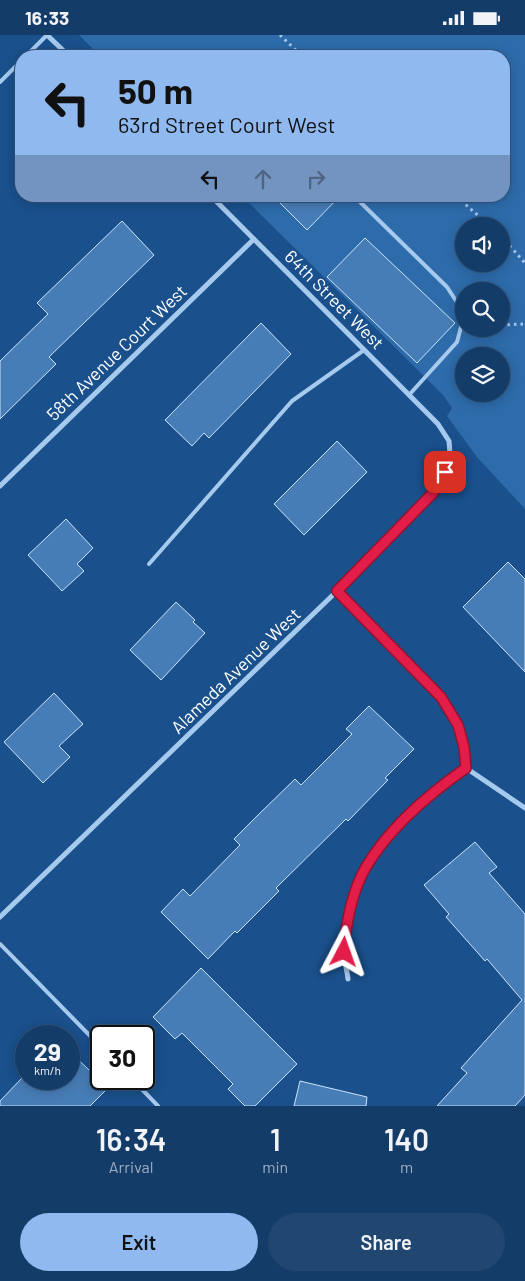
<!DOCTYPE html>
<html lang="en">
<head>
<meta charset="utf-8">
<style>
  body { margin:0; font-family:Barlow,sans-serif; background:#214771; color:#f1f3f6; height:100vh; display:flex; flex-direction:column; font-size:19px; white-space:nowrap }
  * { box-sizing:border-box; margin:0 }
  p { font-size:16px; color:#9dadc0 }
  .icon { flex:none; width:28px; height:28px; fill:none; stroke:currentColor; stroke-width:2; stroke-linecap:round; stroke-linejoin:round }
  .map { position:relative; height:1071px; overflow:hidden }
  .drawer { display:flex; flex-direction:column; background:#143c69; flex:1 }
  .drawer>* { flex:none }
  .banner { position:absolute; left:15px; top:15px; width:495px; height:152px; border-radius:20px; box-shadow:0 2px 12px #0003,0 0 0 1px #33567d; background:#90b9f0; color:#111; overflow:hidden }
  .tools { position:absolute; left:455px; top:182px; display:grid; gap:10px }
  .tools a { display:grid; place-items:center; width:55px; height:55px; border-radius:50%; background:#143c69; box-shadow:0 2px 12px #0003,0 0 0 1px #33567d; font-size:25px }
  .speed { position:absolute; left:15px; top:990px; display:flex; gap:10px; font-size:25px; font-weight:700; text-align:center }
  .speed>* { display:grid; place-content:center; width:65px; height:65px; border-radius:50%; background:#143c69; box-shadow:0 2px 12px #0003,0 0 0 1px #33567d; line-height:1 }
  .speed small { font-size:12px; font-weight:400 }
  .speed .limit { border:2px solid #111; border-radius:8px; background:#fff; color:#111 }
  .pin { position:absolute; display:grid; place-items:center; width:42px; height:42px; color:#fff; margin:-21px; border-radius:10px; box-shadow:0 2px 8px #0006 }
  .me { position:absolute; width:55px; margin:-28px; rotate:4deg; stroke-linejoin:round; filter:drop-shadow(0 0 4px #0008) }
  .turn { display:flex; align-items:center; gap:18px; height:105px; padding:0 20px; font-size:22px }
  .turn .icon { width:65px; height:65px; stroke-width:2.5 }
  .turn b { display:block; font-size:35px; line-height:42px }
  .lanes { display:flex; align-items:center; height:48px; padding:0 20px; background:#0003; justify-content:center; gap:25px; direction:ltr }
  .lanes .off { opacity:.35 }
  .eta { display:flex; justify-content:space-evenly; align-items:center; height:85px; text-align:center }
  .eta b { font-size:30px; font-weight:600; line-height:35px }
  .primary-button { display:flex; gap:10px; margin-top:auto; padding:10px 20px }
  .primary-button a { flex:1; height:58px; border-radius:30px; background:#90b9f0; color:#111; font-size:20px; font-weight:600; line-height:58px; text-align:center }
  .primary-button a+a { background:#214771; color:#f1f3f6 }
  .status { display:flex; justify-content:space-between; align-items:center; height:35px; padding:0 25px; background:#143c69; direction:ltr }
  .status svg { height:14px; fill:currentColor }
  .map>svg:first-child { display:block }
</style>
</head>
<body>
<div class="status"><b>16:33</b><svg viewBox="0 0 49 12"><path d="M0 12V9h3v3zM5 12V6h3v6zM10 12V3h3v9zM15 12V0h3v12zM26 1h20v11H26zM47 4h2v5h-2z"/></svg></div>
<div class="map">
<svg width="525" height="1071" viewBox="0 0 525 1071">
  <rect width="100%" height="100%" fill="#1a508c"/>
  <path fill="#2d6baa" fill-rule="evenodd" d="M79,0H525V474L477,422L447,381L452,373L443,360L242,161H504V21H100ZM464,191H501V229H464ZM464,256H501V294H464ZM464,321H501V359H464Z"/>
  <path fill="#477db6" stroke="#cce2fa" d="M273,161H340L307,195Z
    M122,186L154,220L49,322L56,329L0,384V326L48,279L37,268Z
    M365,203L455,288L417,328L327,242Z
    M261,288L291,319L209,403L204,398L192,411L165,385Z
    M337,406L367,437L304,500L274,469Z
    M66,484L93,513L77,529L84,536L62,556L28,520Z
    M508,527L525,544V637L463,572Z
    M176,567L195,585L193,587L205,598L161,645L130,615Z
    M54,658L83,689L59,711L70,722L43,748L4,707Z
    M369,671L414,714L385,743L388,745L348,786L346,784L276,853L279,856L237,898L235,896L208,924L161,877L183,854L190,861L240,810L234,804L257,781L295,744L301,750L352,699L346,694Z
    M475,807L497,832L489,838L525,879V1060L515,1071H437L467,1038L461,1033L522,965L487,924L485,926L446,882L449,879L424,850Z
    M201,933L297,1029L255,1071H245L228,1054L233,1049L182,998L175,1004L153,982Z
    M69,1016L108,1053L90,1071H0V1066L22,1043L20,1041L26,1034V1044H69Z
    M300,1046L367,1062L366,1071H294Z"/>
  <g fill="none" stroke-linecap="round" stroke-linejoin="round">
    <path stroke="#a6c9ee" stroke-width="3" stroke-dasharray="2.5 4" stroke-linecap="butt" d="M280,0L302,21
      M456,161L490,191
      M501,201L525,228
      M501,290L525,289"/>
    <path stroke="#a6c9ee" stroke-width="4" d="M26,21L47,0
      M0,47L21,26
      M354,161L447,252L464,278
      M409,360L457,307L464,281
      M149,529L292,366L364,315
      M0,909L101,1012
      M132,1044L158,1071"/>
    <path stroke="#a6c9ee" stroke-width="5" d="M47,0L69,21
      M0,451L254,204
      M337,556L441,662L458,690L465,711L466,733L525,773
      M0,882L337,556L433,458L445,437L450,419L449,406L438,389L211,161
      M348,944C347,935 344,926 344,917C340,837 406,775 466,733"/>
  </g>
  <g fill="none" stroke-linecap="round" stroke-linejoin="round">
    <g stroke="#92132f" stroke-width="12">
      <path id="route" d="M344,917C346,888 351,858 366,832C389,793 429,759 466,733L464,712L458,690L441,662L337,556L433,458L445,437"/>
    </g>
    <use href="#route" stroke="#e11d48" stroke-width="9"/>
  </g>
  <g text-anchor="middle" stroke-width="4.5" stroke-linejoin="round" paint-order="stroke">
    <g font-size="18" fill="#fff" stroke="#1a508c">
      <text transform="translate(334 265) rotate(45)" y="6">64th Street West</text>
      <text transform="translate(117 318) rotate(-44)" y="6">58th Avenue Court West</text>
      <text transform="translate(236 636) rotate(-44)" y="6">Alameda Avenue West</text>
    </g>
  </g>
</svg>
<div class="tools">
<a><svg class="icon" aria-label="sound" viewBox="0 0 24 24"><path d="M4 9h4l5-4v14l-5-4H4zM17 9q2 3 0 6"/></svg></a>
<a><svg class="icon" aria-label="search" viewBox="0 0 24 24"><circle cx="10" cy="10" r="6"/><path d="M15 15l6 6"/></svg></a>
<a><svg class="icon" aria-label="layers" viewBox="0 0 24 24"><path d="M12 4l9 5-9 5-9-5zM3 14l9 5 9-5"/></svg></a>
</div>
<div class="speed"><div>29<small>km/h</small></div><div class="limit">30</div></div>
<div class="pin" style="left:445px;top:437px;background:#d93025"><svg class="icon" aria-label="arrive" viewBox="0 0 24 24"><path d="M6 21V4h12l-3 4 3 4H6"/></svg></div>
<svg class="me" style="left:344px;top:917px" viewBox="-20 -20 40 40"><path d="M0-17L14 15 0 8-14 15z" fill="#e11d48" stroke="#fff" stroke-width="4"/></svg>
<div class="banner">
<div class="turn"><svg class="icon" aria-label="left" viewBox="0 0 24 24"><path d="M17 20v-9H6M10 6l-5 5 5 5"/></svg><div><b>50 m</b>63rd Street Court West</div></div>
<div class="lanes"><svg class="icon" aria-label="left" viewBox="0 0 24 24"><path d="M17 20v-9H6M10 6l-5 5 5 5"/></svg><svg class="icon off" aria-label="ahead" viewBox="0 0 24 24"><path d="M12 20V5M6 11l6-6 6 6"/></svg><svg class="icon off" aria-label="right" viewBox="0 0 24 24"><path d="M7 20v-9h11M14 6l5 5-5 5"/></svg></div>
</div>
</div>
<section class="drawer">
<div class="eta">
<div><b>16:34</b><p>Arrival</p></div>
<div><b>1</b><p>min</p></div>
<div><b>140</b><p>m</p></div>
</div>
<div class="primary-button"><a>Exit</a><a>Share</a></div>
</section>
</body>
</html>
